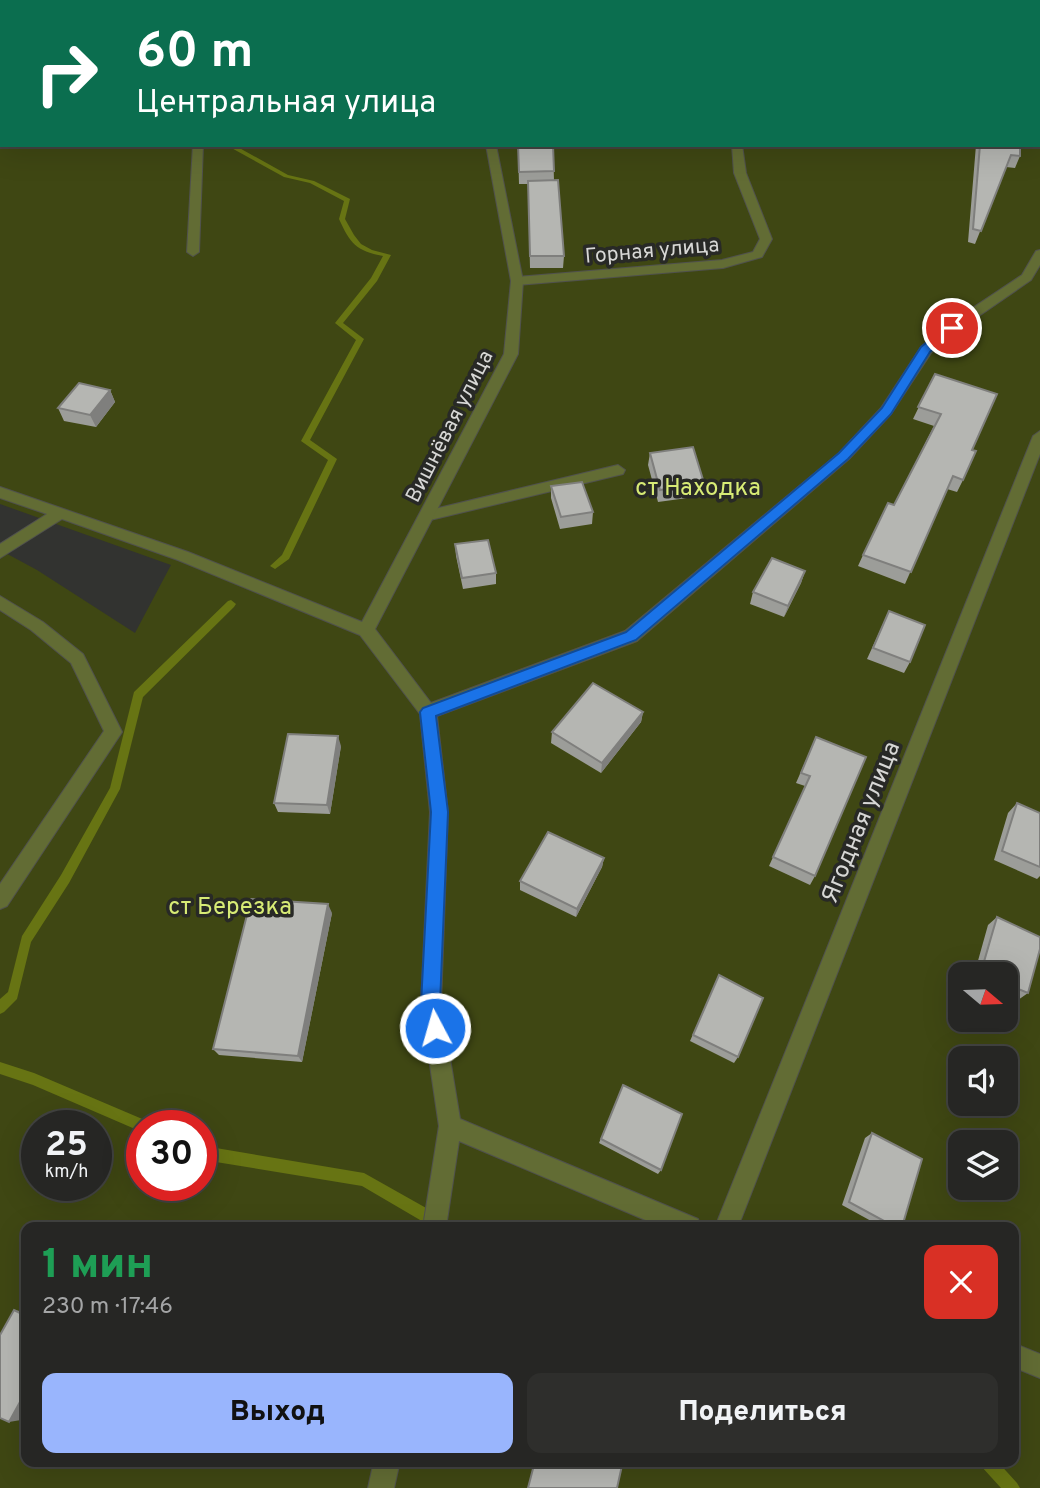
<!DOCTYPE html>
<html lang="ru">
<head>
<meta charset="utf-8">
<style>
  body { margin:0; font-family:Overpass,sans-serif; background:#2e2e2c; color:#f1f3f6; height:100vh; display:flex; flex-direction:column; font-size:26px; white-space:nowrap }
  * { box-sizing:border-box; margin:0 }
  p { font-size:23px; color:#a4a5a6 }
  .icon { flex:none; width:38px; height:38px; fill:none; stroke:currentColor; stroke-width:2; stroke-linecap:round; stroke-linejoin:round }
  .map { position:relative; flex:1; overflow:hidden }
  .side { position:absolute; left:21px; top:1222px; width:998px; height:245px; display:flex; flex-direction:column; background:#262624; border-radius:14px; box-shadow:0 7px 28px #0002,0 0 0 2px #424341 }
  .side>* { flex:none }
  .banner { position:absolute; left:0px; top:0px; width:1041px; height:147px; box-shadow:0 7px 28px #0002,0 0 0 2px #424341; background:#0b6e4f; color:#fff; overflow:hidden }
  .needle { width:46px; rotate:109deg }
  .controls { position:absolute; left:948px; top:962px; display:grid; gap:14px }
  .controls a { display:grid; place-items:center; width:70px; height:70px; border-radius:14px; background:#262624; box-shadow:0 7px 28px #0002,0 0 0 2px #424341; font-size:35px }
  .speed { position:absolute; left:21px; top:1110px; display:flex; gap:14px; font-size:35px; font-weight:700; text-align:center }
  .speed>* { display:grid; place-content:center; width:91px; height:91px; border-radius:50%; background:#262624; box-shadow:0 7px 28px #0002,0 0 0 2px #424341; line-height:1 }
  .speed small { font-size:18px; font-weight:400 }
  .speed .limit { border:10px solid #d22; background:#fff; color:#111 }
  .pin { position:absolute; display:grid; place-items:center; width:60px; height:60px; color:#fff; margin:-30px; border:4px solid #fff; border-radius:50%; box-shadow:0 2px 7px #0007 }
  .me { position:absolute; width:77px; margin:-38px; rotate:354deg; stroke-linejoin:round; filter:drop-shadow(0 0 5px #0008) }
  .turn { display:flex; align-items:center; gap:24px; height:147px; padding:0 21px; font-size:32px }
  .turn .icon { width:91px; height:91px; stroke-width:2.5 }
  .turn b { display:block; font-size:49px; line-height:60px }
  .round { display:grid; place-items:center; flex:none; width:74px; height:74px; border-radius:14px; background:#2e2e2c }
  .headline { display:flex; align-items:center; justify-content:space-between; height:119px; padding:0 21px }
  h1 { font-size:42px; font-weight:800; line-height:52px; color:#1e9e55 }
  .action { display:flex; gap:14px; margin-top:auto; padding:14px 21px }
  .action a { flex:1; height:80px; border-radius:14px; background:#99b5fd; color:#111; font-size:28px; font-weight:800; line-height:80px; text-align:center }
  .action a+a { background:#2e2e2c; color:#f1f3f6 }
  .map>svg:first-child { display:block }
</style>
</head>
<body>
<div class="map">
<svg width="1040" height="1488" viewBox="0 0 1040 1488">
  <rect width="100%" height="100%" fill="#323330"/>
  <path fill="#3f4713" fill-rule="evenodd" d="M0,0H1040V1488H0V550L37,570L135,633L171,565L0,504ZM2,2H1040V145H2ZM961,975H1006V1020H961ZM961,1059H1006V1104H961ZM37,1125H96V1185H37ZM142,1125H201V1185H142ZM961,1143H1006V1188H961ZM26,1227H1013V1461H26Z"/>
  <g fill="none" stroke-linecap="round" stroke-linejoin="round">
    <path fill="#677413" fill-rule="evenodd" d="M356,0H362L363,2H357Z
      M226,145H234L288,175L314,181L350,199L345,219L354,235L361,244L372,250L391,255L377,281L343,323L364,339L310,440L337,459L289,559L275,569L270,566L282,555L328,460L301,441L356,340L335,323L371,278L383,256C356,251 350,243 339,219L344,201L310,183L284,177Z
      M231,600L236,604L234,607L143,697L120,789L69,883L31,942L17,999L4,1012L0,1014V999L8,992L22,936L61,875L110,788L134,692L228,601Z
      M0,1062L34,1073L147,1121L148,1125H142V1132L33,1085L0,1074Z
      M201,1142L216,1148L364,1173L451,1222L453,1227H432L362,1186L216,1162L201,1156Z
      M978,1461H997L1017,1483L1020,1488H1001L981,1466Z"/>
    <g stroke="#50514e" stroke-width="2">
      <path id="lane" d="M226,0H246L225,2Z
        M719,0H729L719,2Z
        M1030,0H1040V3L1031,2Z
        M0,110H2L0,117Z
        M193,145H203L199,252L193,256L187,252Z
        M732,145H742L746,173L772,239L762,257L723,268L517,285L511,281L517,277L722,260L753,252L760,239L734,173Z
        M618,465L625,470L623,474L426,521L419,516L426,511Z"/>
    </g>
    <g stroke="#50514e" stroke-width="2">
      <path id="street" d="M486,145H496L523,281L518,354L375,629L431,703L625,631L839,453L881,408L921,347L947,325L1022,275L1036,251L1040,250V265L1031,280L957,331L931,353L891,414L849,459L637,641L437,716L448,812L441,1004L460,1119L698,1219L701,1227H662L459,1141L446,1227H423L439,1126L421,1004L430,812L420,714L360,635L178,560L62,519L0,558V544L47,514L0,498V487L188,552L362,622L504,354L511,281Z
        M1040,431V454L738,1227H715L1033,436Z
        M0,596L43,622L83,654L122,732L7,906L0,909V884L104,731L71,663L31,630L0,610Z
        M1013,1343L1040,1354V1378L1013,1367Z
        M374,1461H400L394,1488H368Z"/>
    </g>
    <use href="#lane" fill="#626c34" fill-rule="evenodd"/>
    <use href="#street" fill="#626c34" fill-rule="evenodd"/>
  </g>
  <path fill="#9c9d99" d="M512,145H553L554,181L564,256L563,268H530L528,184H519L518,148H512Z
    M976,145H1020V156L1015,168L1006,167L975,244L968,242Z
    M935,374L972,450L963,480L957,492L947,489L905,584L858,566L863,555L894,505L934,426L913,419Z
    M110,390L115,402L96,427L64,421L58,408Z
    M650,453L704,483L702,496L658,502L648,465Z
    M551,486L593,512L592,524L560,529L551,498Z
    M455,544L496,573V584L463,589L456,556Z
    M805,571L801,583L784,617L750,604L753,592Z
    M889,611L910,662L904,673L867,659Z
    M643,712L641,722L601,773L551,743L552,732Z
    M816,737L815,876L810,885L769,866L805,786L796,783Z
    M341,746L330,814L278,812L274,803Z
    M1017,803L1040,813V876L1037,879L994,860L1008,813Z
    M604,858L602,867L576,917L520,890V881Z
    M332,913L302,1062L219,1055L213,1049Z
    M997,917L1028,993L1018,1000L1006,995V975H974L988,925Z
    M719,975L738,1057L734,1063L690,1041Z
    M623,1085L661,1170L658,1174L599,1143Z
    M872,1133L902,1227H882L842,1205L865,1138Z"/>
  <path fill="#7f7f7d" d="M110,390L115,402L96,427L90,415Z
    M805,571L801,583L784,617L788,606Z
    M643,712L641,722L601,773L602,763Z
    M338,736L341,746L330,814L327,805Z
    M604,858L602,867L576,917L577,909Z
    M328,904L332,913L302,1062L298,1056Z
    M14,1310L26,1312V1316Z
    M26,1391V1411L21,1420L9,1422Z"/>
  <path fill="#b5b6b2" stroke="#7f7f7d" stroke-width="2" d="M465,0H543V2H465Z
    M518,145H553L554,171L519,172Z
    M980,145H1020V156L1011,155L981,231L973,229Z
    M558,180L564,256H530L528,181Z
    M935,374L997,394L972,450L976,451L963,480L953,476L911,572L863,555L888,503L894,505L941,414L918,407Z
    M79,383L110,390L90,415L58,408Z
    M693,447L704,483L660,490L650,453Z
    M582,482L593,512L561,517L551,486Z
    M488,540L496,573L462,578L455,544Z
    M772,558L805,571L788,606L753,592Z
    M889,611L925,625L910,662L873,648Z
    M593,683L643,712L602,763L552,732Z
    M288,734L338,736L327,805L274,803Z
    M816,737L866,757L815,876L773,857L810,776L801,773Z
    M1017,803L1040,813V867L1002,851Z
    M548,832L604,858L577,909L520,881Z
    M251,899L328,904L298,1056L213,1049Z
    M997,917L1040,937V949L1028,993L1006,984V975H987L981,972Z
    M719,975L763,998L738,1057L693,1035Z
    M623,1085L682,1114L661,1170L601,1139Z
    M872,1133L922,1159L902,1227H895L849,1202Z
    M14,1310L26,1316V1391L9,1422L0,1418V1335Z
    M535,1461H623L617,1488H528Z"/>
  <path fill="#1a73e8" stroke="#114b97" stroke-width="2" d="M948,325L958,328L930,352L891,414L848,459L636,640L436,716L448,812L440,1004L444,1028L441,1035L435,1038L428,1035L421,1004L431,812L420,712L423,708L626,632L839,453L882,408L921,347Z"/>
  <g text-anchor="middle" stroke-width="7" stroke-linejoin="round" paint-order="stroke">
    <g font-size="21" fill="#d7d7d5" stroke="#282926">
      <text transform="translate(652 250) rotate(-5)" y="7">Горная улица</text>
      <text transform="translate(449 426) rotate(-63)" y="7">Вишнёвая улица</text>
    </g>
    <g font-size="24" fill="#d7eb75" stroke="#282926">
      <text x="698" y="495">ст Находка</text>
      <text x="230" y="914">ст Березка</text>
    </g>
    <g font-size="24" fill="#d7d7d5" stroke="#282926">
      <text transform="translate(860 822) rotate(-68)" y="8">Ягодная улица</text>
    </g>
  </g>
</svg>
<div class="controls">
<a><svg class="needle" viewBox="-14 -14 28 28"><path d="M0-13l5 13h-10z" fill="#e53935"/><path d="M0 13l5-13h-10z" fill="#a4a5a6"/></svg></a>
<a><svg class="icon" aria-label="sound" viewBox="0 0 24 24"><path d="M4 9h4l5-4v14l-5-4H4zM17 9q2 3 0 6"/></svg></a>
<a><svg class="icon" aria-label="layers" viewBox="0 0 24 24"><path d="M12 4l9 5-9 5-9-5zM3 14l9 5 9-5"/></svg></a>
</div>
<div class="speed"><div>25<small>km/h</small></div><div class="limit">30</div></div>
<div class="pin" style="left:952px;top:328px;background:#d93025"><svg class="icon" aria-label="arrive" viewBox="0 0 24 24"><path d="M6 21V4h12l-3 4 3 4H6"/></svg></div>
<svg class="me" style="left:435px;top:1028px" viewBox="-20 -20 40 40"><circle r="17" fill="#1a73e8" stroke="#fff" stroke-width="3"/><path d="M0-11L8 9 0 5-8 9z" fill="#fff"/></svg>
<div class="banner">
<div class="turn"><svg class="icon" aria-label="right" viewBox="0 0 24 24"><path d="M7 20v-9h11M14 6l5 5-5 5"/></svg><div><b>60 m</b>Центральная улица</div></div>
</div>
<section class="side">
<div class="headline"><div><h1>1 мин</h1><p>230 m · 17:46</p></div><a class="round" style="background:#d93025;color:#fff"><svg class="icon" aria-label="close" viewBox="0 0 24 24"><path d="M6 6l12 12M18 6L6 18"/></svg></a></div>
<div class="action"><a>Выход</a><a>Поделиться</a></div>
</section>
</div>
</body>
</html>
